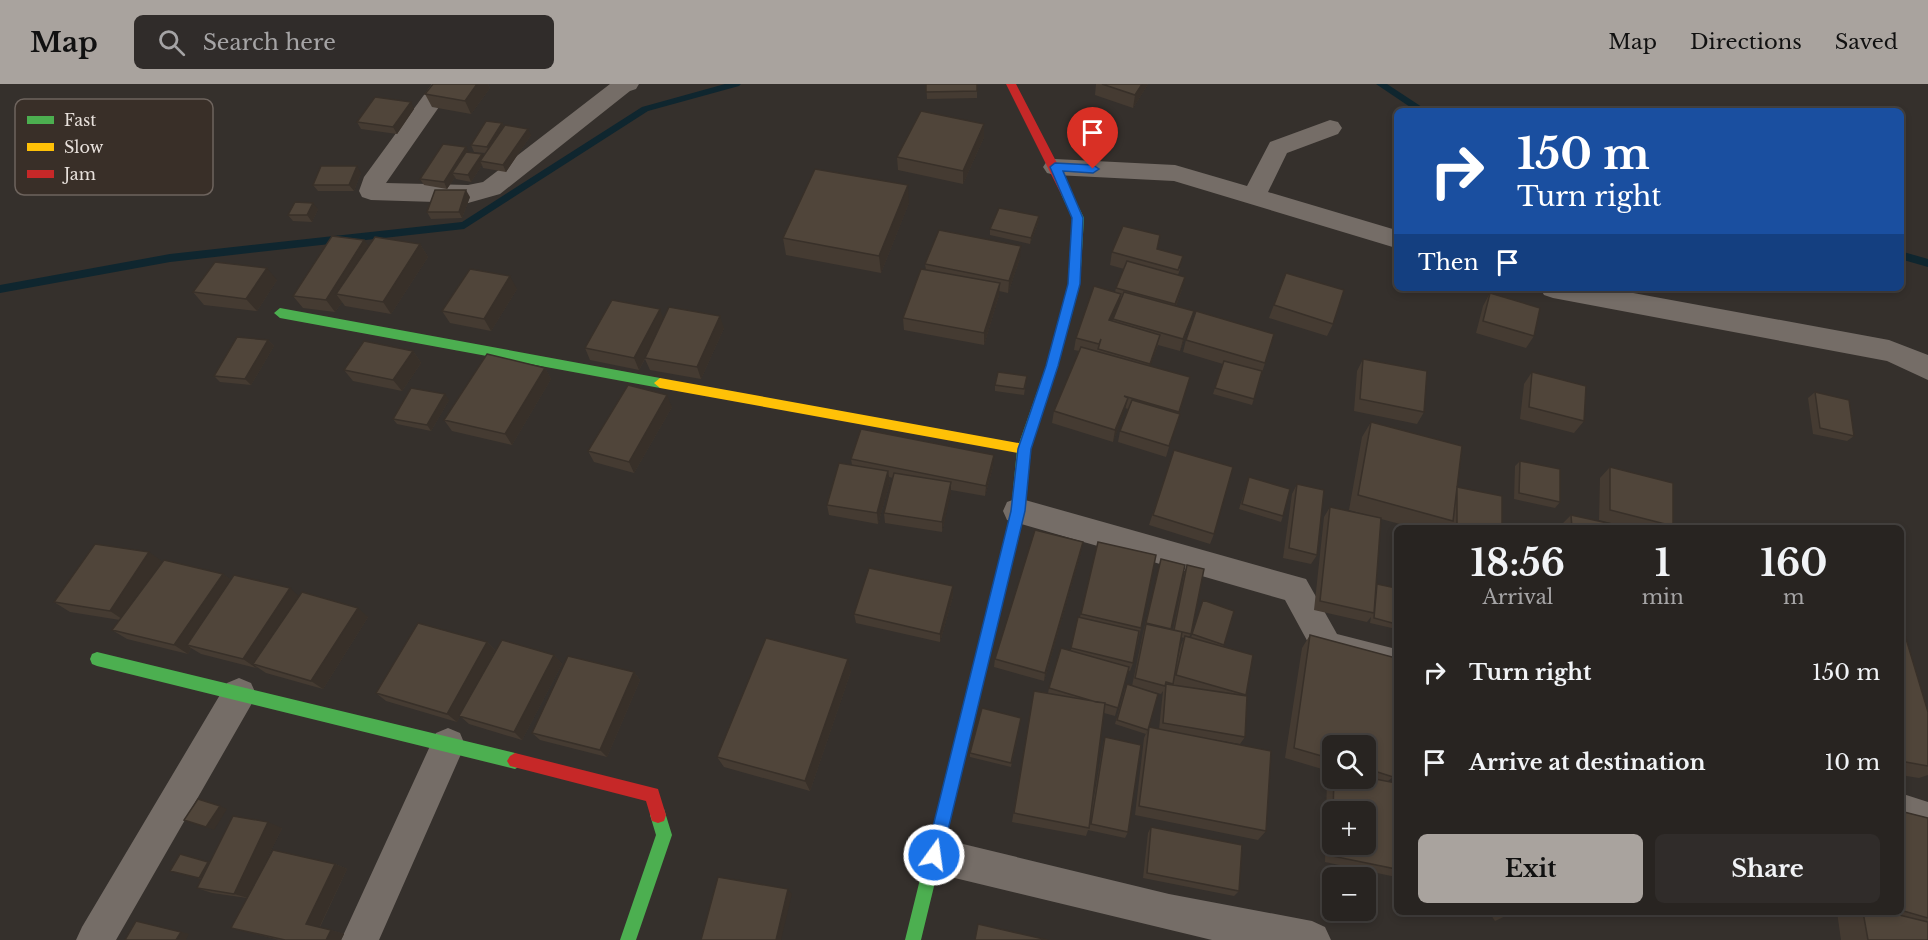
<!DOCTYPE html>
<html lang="en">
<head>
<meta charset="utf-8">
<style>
  body { margin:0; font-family:"Libre Baskerville",serif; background:#302c2a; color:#f1f3f6; height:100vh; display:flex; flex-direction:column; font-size:22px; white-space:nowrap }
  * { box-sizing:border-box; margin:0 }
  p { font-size:20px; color:#a5a4a5 }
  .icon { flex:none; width:33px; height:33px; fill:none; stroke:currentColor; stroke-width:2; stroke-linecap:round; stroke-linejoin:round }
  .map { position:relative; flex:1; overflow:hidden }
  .drawer { position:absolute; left:1394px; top:441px; width:510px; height:390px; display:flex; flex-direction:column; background:#282421; border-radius:9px; box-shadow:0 3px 9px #0003,0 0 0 2px #44413f }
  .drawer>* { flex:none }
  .hud { position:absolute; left:1394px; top:24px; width:510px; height:183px; border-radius:9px; box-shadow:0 3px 9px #0003,0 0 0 2px #44413f; background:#1a4fa0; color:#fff; overflow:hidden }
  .buttons { position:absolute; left:1322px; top:651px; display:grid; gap:12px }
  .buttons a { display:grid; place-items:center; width:54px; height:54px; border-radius:9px; background:#282421; box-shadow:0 3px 9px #0003,0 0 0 2px #44413f; font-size:30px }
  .pin { position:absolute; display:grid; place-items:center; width:51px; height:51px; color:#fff; margin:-62px -26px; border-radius:50% 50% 50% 0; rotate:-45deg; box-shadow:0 0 6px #0007 }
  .pin .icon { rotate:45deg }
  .me { position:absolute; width:66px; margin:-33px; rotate:14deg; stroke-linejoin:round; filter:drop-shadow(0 0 4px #0008) }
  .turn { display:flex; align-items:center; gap:21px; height:126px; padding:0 24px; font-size:27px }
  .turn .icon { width:78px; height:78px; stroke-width:2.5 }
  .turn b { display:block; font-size:42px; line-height:51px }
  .then { display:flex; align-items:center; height:57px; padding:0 24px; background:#0003; gap:12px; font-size:22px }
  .eta { display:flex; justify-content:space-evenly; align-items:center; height:102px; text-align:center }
  .eta b { font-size:36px; font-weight:700; line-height:42px }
  .action { display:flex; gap:12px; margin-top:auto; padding:12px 24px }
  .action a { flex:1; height:69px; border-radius:9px; background:#a9a39e; color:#111; font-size:24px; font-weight:700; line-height:69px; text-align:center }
  .action a+a { background:#302c2a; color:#f1f3f6 }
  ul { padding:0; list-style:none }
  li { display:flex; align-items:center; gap:18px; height:90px; padding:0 24px }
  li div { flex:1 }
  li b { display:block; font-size:22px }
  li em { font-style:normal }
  header { display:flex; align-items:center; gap:36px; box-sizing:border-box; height:84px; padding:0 30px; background:#a9a39e; color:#111 }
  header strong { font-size:28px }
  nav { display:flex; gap:33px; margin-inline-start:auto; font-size:21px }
  .search { width:420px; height:54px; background:#302c2a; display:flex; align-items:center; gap:15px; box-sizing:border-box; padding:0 21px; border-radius:9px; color:#a5a4a5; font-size:22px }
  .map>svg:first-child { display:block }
</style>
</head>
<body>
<header>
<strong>Map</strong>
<div class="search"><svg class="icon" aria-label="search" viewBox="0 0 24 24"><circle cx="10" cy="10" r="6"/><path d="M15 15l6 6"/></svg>Search here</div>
<nav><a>Map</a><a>Directions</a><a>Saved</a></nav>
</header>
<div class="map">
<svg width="1928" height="856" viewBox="0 0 1928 856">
  <rect width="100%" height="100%" fill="#35302c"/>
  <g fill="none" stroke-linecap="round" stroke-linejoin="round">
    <path fill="#0f262f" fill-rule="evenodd" d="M725,0H741L739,2L648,27L464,145L170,178L0,209V201L170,170L462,138L642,23Z
      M1376,0H1387L1428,27H1416Z
      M1900,167L1928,175V183L1900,175Z"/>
    <path fill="#756d67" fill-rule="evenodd" d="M432,0H455L386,99L468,101L483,98L610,0H639L636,5L630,7L500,110L468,119L371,116L362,113L359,107L364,93Z
      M1330,36L1338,38L1342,44L1338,50L1287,69L1268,108L1396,146V164L1174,97L1055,91L1047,89L1043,83L1047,77L1055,75L1175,81L1247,102L1270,58Z
      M1540,204H1606L1889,256L1928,271V296L1887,277L1553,214L1544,211Z
      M1018,414L1306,495L1337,550L1396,565V595L1316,573L1285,516L1007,436L1003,427L1007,418Z
      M239,594L251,599L256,610L251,621L116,856H76L82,843L227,599Z
      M448,644L460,649L465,661L379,856H341L436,649Z
      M1900,709L1928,718V746L1920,750L1900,744Z
      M934,753L1169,810L1312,837L1325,843L1331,856H1212L934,789L921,784L916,771L921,758Z"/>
    <path fill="#4caf50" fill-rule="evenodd" d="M1067,106L1071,107L1084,134L1080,200L1058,282L1031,365L1025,427L921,856H905L1011,427L1017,365L1046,282L1068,200L1072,134L1061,110Z
      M280,224L660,294L666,299L660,304L280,234L274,229Z
      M97,568L515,669L520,672L523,677L520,682L515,685L97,582L92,580L90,575L92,570Z
      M658,723L664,725L672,751L636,856H620L656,751L650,731L652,725Z"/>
    <path fill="#ffc107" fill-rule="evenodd" d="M660,294L1024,360L1029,361L1031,365L1029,369L1024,370L660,304L654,299Z"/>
    <path fill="#c62828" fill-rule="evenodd" d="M1006,0H1016L1073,110L1071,113H1063L1061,110Z
      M515,669L658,705L666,731L664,737L658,739L652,737L646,717L510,682L507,677L510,672Z"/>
  </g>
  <path fill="#453b32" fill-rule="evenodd" d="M433,0H488L490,4L471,30L432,23L425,10Z
    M926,0H977V14L927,15Z
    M1096,0H1148L1133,24L1095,11Z
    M414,25L397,50L361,45L357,38Z
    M502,39L504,43L531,51L506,88L483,84L482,81L471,98L456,95L455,93L447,105L424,101L420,95L483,73L485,69L474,68L471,61Z
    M984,53L963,100L898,86L897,73Z
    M361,89L354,107H318L313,101Z
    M470,113L462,134L431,135L427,128Z
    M909,119L881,189L786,171L783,154Z
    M318,125L312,138L293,137L288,131Z
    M1039,132L1038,139L1030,160L990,151V145Z
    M420,160L428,173L391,230L345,222L342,218L335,228L303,224L293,212L369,162Z
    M1157,165L1180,185L1178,191L1182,205L1176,222L1190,239L1180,267L1158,261L1150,282L1190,293L1166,373L1118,358L1120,347L1128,325L1125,324L1113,358L1052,339L1054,327L1079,267L1074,266L1076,254L1115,208L1116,204L1124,185L1110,181L1112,168Z
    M1020,174L1008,209L999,207V211L984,261L904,246L903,234L926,186L925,180Z
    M1286,189L1333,240L1327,252L1269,234Z
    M277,196L257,227L204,221L193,208Z
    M517,205L491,247L450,239L442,227Z
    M1490,209L1534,252L1526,264L1476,249L1483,222Z
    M664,235L724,244L701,295L650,286L645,275L639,286L590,276L585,264Z
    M268,256L274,262L251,301L220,298L214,292Z
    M1186,256L1265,279L1252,321L1213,310L1223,280L1183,268Z
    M413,267L421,279L402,307L353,297L344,286Z
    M1363,275L1424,328L1417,340L1354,327L1357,287Z
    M545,284L551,295L512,361L452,347L444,336Z
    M1532,288L1584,337L1574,349L1520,335L1524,300Z
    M1026,298L1024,311L995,307V301Z
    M1815,308L1854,352L1847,357L1813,350L1808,314Z
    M449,316L431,347L397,340L393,335Z
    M672,323L634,389L594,378L588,367Z
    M1371,338L1457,403L1502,444H1448L1449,442L1447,444H1415L1381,435L1376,500L1396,504V545L1370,539L1371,533L1367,538L1314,526L1324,433L1330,423L1371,432L1349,426L1362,353Z
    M1174,366L1214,450L1210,460L1149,441Z
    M851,375L993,382L985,412L951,406L942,448L885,439L884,429L893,394L889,393L890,398L878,440L829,431L827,421L852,381Z
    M1520,377L1560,418L1555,424L1514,415L1515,382Z
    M1610,383L1673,442L1671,444H1626L1627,443L1599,436L1600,394Z
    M1249,393L1283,432L1281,438L1239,425Z
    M1297,400L1317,471L1311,480L1283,474L1292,410Z
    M1571,431L1621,444H1561V441Z
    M1098,458L1141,544L1133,579L1130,587L1128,586L1115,632L1104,629L1092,725L1103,660L1105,653L1128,748L1125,754L1088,746L1086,752L1012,738L1034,607L1048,609L1049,604L1071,566L1078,533H1080Z
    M1081,468L1044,597L994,583L995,575Z
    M1161,475L1171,545L1173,546L1185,486L1187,481L1191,550L1189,553L1191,554L1203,516L1234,527L1223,563L1246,611L1245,612V653L1240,660L1211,655L1266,747L1258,756L1135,731L1144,654L1149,643L1159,645L1163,607L1161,610L1132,602L1143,549ZM1181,553L1184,554L1181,561L1176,581Z
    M162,478L223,490L231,496L299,512L368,533L323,605L266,589L257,583L256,584L201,570L191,564L188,570L127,555L112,546L120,536L70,528L54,518Z
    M953,512L940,558L856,539L854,530Z
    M1900,547L1928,628V691L1919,694L1900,691Z
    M1310,551L1393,693L1388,697L1396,699V793L1325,778L1327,694L1332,689V694H1365V662H1332V688L1285,674L1302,564ZM1332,728H1365V760H1332Z
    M487,558L495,566L463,626L554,571L562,580L522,656L469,640L460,632L457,638L386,617L376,609Z
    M851,587L810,707L724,683L717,673Z
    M634,588L640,596L607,673L540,656L532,649Z
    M1125,604L1148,646L1146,650L1115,640Z
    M1021,634L1011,683L970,673V669Z
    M1900,727L1928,734V856H1841L1837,828H1900Z
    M1151,743L1239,807L1234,812L1143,794L1148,749Z
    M282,744L257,795L335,780L347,785L320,843L344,850L341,856H280L231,844L247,814L212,809L197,804L201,795L170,787L210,778Z
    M1489,828H1514L1495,837Z"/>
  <path fill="#383029" d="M477,0H488L490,4L471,30L465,17Z
    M1142,0H1148L1133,24L1135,11Z
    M411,18L414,25L397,50L393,43Z
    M502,39L505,45L490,70L487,63Z
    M984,40V53L963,100V87Z
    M528,45L531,51L506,88L503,81Z
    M466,63L470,70L452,89L455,93L447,105L444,98Z
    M482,70L485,77H480L482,81L471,98L468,91Z
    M357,82L361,89L354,107L349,101Z
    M908,101L909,119L881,189L879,172Z
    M466,106L470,113L462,134L459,128Z
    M313,119L318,125L312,138L307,131Z
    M1039,132L1038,139L1030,160L1031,154Z
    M364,156L373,168L336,210L342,218L335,228L326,216Z
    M420,160L428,173L391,230L383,218Z
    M1021,162L1020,174L1008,209L1009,197Z
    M267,184L277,196L257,227L246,215Z
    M510,192L517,205L491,247L484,235Z
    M1185,193L1182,205L1172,232L1175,220Z
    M1000,199L999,211L984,261V249Z
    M1121,210L1119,222L1107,248L1109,236Z
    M660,225L664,237L639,286L634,274Z
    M1194,227L1190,239L1180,267L1183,255Z
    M720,232L724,244L701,295L697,283Z
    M1160,251L1157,263L1147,292L1150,280Z
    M268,256L274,262L251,301L245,295Z
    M413,267L421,279L402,307L393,296Z
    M545,284L551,295L512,361L505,350Z
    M445,310L449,316L431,347L427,341Z
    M667,311L672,323L634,389L629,378Z
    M1128,314L1125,326L1113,358L1115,346Z
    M994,371L993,382L985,412L986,402Z
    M888,387L890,398L878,440L877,429Z
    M951,398V409L942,448V438Z
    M1083,458L1081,468L1044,597L1045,589Z
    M149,468L163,478L125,537L110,527Z
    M223,490L236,499L187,561L191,564L188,570L174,561Z
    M953,502V512L940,558V550Z
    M290,504L301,514L253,580L257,583L256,584L243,575Z
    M358,524L368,533L323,605L311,597Z
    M487,558L495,566L457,638L447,630Z
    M554,571L562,580L522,656L514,648Z
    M848,575L851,587L810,707L805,697Z
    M634,588L640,596L607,673L600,666Z
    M220,722L227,725L214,746L206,743Z
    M268,738L282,744L248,814L234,810Z
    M208,778L216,780L207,797L199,794Z
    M335,780L347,785L319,844L306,840Z
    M788,805L792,810L781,856H776Z
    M331,846L344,850L341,856H326Z
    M181,848L189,850L186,856H176Z"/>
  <path fill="#50453a" stroke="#383029" stroke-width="1.5" d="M433,0H477L465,17L425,10Z
    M926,0H977V7L926,8Z
    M1102,0H1142L1135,11Z
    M375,13L411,18L393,43L357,38Z
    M921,27L984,40L963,87L897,73Z
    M486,37L502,39L487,63L471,61Z
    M505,41L528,45L503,81L480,77Z
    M443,60L466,63L444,98L420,95Z
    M466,68L482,70L468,91L452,89Z
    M321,82H357L349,101H313Z
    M815,85L908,101L879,172L783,154Z
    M435,106H466L459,128H427Z
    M295,118L313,119L307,131H288Z
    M999,124L1039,132L1031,154L990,145Z
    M1123,142L1160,151L1157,165L1183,172L1178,186L1112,168Z
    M939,146L1021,162L1009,197L925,180Z
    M332,152L364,156L326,216L293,212Z
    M375,153L420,160L383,218L336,210Z
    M1127,177L1185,193L1175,220L1116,204Z
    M215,178L267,184L246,215L193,208Z
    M470,185L510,192L484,235L442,227Z
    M921,185L1000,199L984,249L903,234Z
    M1286,189L1344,206L1333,240L1274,221Z
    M1094,202L1121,210L1109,236L1160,251L1150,280L1098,265L1101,255L1099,260L1076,254Z
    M1124,208L1194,227L1183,255L1113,235Z
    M1490,209L1540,224L1534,252L1483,237Z
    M612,216L660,225L634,274L585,264Z
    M669,223L720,232L697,283L645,274Z
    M1196,227L1274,250L1265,279L1186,256Z
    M237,253L268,256L245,295L214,292Z
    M364,257L413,267L393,296L344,286Z
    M1081,263L1190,293L1179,328L1124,312L1128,314L1115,346L1054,327Z
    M487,270L545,284L505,350L444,336Z
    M1363,275L1427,287L1424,328L1360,315Z
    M1224,277L1262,287L1254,315L1215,304Z
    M998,288L1027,292L1024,305L995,301Z
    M1532,288L1586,302L1584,337L1529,323Z
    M628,301L667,311L629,378L588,367Z
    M411,304L445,310L427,341L393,335Z
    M1815,308L1849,316L1854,352L1820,344Z
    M1132,316L1180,330L1169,362L1120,347Z
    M1371,338L1462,362L1453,437L1358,411Z
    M861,345L994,371L986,402L851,375Z
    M1174,366L1233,383L1214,450L1153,431Z
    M1520,377L1560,385V418L1519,409Z
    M839,379L888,387L877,429L827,421Z
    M1610,383L1673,399V442L1610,426Z
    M894,389L951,398L942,438L884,429Z
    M1249,393L1290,405L1283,432L1242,420Z
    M1297,400L1324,406L1317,471L1289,464Z
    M1457,403L1502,412V444H1475L1457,440Z
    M1330,423L1381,434L1374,529L1320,517Z
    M1571,431L1621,442V444H1572Z
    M1630,440L1647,444H1630Z
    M1035,446L1083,458L1045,589L995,575Z
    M1098,458L1156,471L1141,544L1081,530Z
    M95,460L149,468L110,527L54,518Z
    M1161,475L1185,481L1171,545L1146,539Z
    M164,476L223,490L174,561L112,546Z
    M1187,481L1204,485L1191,550L1174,546Z
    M869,484L953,502L940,550L854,530Z
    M234,491L290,504L243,575L187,561Z
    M1377,500L1396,504V540L1374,534Z
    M302,508L358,524L311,597L253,580Z
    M1203,516L1234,527L1224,561L1192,550Z
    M1078,533L1139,547L1133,579L1071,564Z
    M418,539L487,558L447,630L376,609Z
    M1146,540L1182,548L1173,600L1166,598L1165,602L1135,594Z
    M1900,547L1904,548L1928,628V682L1900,677Z
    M1310,551L1396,574V659L1393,693L1365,684V662H1332V675L1294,664Z
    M1185,552L1253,571L1246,611L1176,591Z
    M766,554L848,575L805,697L717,673Z
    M502,556L554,571L514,648L459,632Z
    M1061,564L1129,583L1118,624L1105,620V619L1096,618L1049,604Z
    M568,572L634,588L600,666L532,649Z
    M1127,600L1158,610L1148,646L1117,636Z
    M1166,600L1247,612L1245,653L1163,639Z
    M1034,607L1105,619L1089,744L1014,729Z
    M982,624L1021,634L1011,679L970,669Z
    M1149,643L1271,667L1266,747L1139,722Z
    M1105,653L1141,661L1128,748L1091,740Z
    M1365,693L1396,699V785L1332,772L1333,760H1365V728H1333L1334,694H1365Z
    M198,715L220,722L206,743L184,736Z
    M1900,727L1928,734V834L1900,826Z
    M233,732L268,738L234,810L197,804Z
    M1151,743L1242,761L1239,807L1147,789Z
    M273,766L335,780L306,840L331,846L326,856H285L231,844Z
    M180,770L208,778L199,794L170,787Z
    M718,793L788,805L776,856H701Z
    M1503,828H1514L1506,832Z
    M1863,828H1887L1928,838V856H1868Z
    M136,837L181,848L176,856H125Z
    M978,840L1048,856H975Z"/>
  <path fill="#1a73e8" stroke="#114b97" stroke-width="1.5" d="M1055,79L1093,81L1099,85L1093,89L1063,87L1083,134L1080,200L1058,282L1031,365L1025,427L942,771L940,777L934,779L928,777L926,771L1011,427L1018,365L1046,282L1068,200L1072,134L1050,83Z"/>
  <rect x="15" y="15" width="198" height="96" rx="9" fill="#392f28" stroke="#6e645e" stroke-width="1.5"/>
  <rect x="27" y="32" width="27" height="8" fill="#4caf50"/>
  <rect x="27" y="59" width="27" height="8" fill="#ffc107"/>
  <rect x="27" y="86" width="27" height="8" fill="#c62828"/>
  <g font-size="16" fill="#e8e1dc">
    <text x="64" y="42">Fast</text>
    <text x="64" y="69">Slow</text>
    <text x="64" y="96">Jam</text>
  </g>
</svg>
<div class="buttons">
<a><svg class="icon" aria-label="search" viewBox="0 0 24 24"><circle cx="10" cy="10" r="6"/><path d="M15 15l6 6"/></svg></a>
<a>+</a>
<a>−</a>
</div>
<div class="pin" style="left:1093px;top:85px;background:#d93025"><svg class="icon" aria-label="arrive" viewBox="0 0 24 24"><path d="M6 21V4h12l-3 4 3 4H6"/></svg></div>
<svg class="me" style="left:934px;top:771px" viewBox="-20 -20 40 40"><circle r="17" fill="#1a73e8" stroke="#fff" stroke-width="3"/><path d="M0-11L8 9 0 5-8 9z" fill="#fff"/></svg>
<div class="hud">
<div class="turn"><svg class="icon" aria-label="right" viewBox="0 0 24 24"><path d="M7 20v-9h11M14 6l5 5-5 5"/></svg><div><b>150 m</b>Turn right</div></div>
<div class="then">Then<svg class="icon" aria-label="arrive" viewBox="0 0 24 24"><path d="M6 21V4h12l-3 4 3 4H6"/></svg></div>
</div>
<section class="drawer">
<div class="eta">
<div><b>18:56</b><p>Arrival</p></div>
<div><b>1</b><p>min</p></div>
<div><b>160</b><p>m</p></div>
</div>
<ul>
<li><svg class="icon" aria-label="right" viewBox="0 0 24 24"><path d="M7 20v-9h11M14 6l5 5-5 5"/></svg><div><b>Turn right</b></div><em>150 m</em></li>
<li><svg class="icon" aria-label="arrive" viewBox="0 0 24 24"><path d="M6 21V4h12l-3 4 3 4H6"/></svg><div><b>Arrive at destination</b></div><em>10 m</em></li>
</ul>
<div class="action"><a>Exit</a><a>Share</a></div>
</section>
</div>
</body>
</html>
